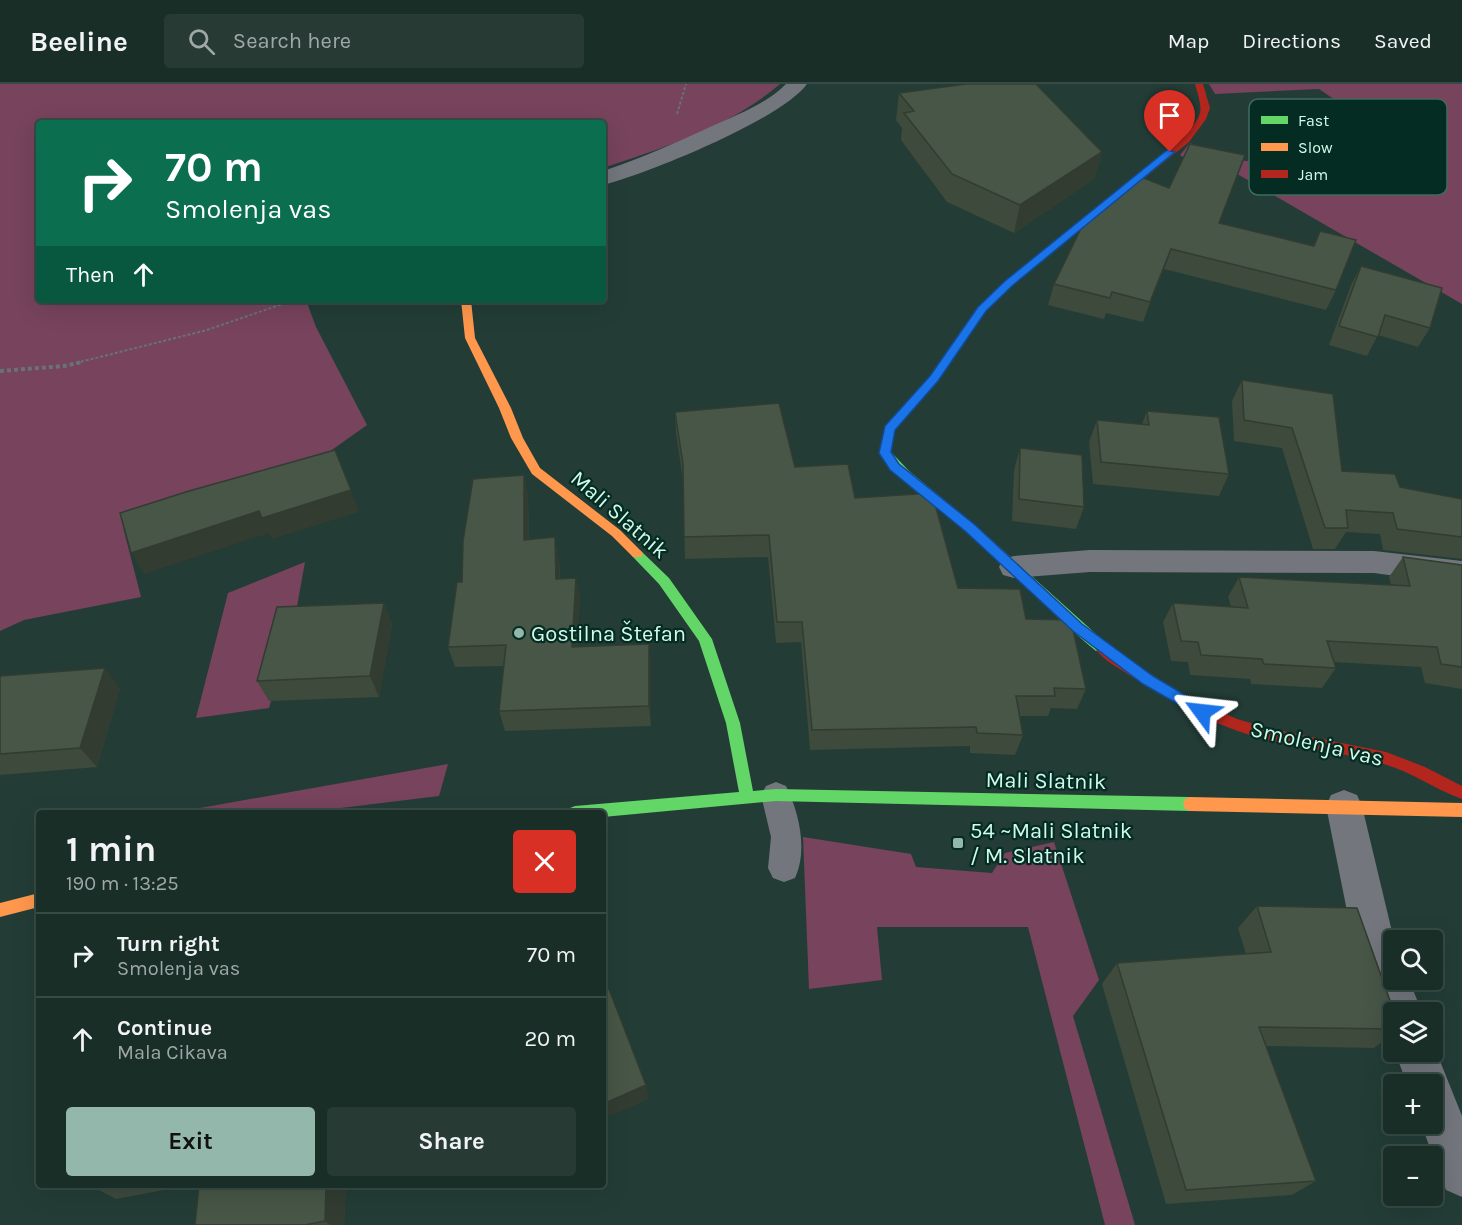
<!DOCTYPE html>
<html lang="en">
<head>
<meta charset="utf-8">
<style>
  body { margin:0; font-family:Karla,sans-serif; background:#273a34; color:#f1f3f6; height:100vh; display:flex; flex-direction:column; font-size:22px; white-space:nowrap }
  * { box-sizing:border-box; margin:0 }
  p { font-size:20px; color:#9fa8a8 }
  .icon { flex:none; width:33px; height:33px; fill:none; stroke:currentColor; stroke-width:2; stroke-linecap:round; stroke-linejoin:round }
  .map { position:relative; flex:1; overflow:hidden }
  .drawer { position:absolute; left:36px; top:726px; width:570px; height:378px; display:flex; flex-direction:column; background:#1a2e28; border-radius:6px; box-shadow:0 6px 24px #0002,0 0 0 2px #384a45 }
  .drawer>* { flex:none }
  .hud { position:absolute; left:36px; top:36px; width:570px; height:183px; border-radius:6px; box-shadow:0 6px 24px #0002,0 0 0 2px #384a45; background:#0b6e4f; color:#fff; overflow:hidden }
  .controls { position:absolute; left:1383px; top:846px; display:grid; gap:12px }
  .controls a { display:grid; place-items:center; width:60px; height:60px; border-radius:6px; background:#1a2e28; box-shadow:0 6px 24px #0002,0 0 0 2px #384a45; font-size:30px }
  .pin { position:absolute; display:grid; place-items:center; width:51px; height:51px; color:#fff; margin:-62px -26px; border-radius:50% 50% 50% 0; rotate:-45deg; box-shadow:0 0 6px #0007 }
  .pin .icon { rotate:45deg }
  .me { position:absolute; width:66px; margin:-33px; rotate:300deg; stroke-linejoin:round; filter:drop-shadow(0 0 4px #0008) }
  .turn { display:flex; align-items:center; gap:21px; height:126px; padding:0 30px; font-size:27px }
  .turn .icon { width:78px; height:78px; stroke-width:2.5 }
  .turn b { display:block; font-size:42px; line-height:51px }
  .then { display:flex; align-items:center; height:57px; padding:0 30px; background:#0003; gap:12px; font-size:22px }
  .round { display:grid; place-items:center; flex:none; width:63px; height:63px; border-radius:6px; background:#273a34 }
  .summary { display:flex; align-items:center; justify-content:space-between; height:102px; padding:0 30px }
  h1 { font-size:36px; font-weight:700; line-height:45px }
  .primary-button { display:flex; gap:12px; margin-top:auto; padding:12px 30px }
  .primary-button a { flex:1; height:69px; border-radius:6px; background:#93b8ab; color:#111; font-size:24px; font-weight:700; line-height:69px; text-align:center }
  .primary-button a+a { background:#273a34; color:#f1f3f6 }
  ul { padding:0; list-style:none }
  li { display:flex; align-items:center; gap:18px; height:84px; padding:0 30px; border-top:2px solid #384a45 }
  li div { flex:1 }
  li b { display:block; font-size:22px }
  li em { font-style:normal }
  header { display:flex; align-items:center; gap:36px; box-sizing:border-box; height:84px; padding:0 30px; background:#1a2e28; border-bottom:2px solid #384a45 }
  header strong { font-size:28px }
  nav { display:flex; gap:33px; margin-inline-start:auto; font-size:21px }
  .search { width:420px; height:54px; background:#273a34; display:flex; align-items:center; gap:15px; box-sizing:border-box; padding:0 21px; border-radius:6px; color:#9fa8a8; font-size:22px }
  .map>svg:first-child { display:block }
</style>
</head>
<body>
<header>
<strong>Beeline</strong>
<div class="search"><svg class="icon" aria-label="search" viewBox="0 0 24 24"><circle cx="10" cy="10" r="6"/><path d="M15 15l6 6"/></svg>Search here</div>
<nav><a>Map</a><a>Directions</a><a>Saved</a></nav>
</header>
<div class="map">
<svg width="1462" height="1141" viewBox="0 0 1462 1141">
  <rect width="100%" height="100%" fill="#233d36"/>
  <path fill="#77435d" d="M0,0H780C730,43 665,63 603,84V39H39V216H306L316,243L367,341L329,368L193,411L123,443L141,513L24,536L0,547Z
    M1209,0H1462V220L1239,91L1191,79L1180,71L1190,59L1236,76L1280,80L1401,61L1319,5L1215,10Z
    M305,478L296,528L269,624L196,634L228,509Z
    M448,680L439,712L300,729H172Z
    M803,753L911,770L916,783L992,789L1005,769L1054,758L1099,896L1073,932L1135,1141H1105L1028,843H877L882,896L809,905Z"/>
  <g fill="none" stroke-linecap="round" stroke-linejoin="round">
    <path stroke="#687373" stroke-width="2" stroke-dasharray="3 2" stroke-linecap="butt" d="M677,30L686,0
      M76,279L207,246L294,216"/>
    <path stroke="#687373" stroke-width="4" stroke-dasharray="4 3" stroke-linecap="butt" d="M0,287L64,282L82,278"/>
    <path fill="#73767d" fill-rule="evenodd" d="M776,698L786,702C799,728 808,766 795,794L784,798L773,794L768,784L771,753L761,711L766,702Z"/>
    <path fill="#73767d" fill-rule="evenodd" d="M786,0H807C782,35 647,90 603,101V87C640,75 675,59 710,43C736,31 765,21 786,0Z
      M1090,466L1374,467L1462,477V501L1374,489L1090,488L1014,494L1003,491L999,483L1003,475L1014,472Z
      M1344,706L1357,711L1362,722L1394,856V896H1409L1422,928H1394V945L1386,942L1351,847L1326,722L1331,711Z
      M1432,957L1462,1032V1113L1446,1106L1421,1040H1432V1000H1407L1395,968H1432Z"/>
    <path fill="#63d668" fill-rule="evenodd" d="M1063,151L1071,153L1013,201L986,227L938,297L895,346L891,368L909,387L976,442L1106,559L1108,563L1106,567H1096C1051,530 1012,487 968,448C939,423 901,402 879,369L885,342L930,293L978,223L1005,197Z
      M637,465L641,467L669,494L712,555L740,639L753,707L776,705L1190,713L1195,715L1197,720L1195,725L1190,727L776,717L603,733V729H567L570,724L575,722L739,708L726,639L699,557L659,500L633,473L631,470L633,467Z"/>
    <path fill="#ff974d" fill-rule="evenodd" d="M461,216H471L475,254L511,324L523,354L540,384L620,446L641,467L643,470L641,473H633L612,452L532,390L511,354L499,324L465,254Z
      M1190,713L1462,719V733L1190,727L1185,725L1183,720L1185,715Z
      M39,809V823L0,833V819Z"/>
    <path fill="#b3261e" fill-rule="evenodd" d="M1195,0H1203L1210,24L1206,35L1189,58L1069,155H1063V151L1183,54C1203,29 1204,31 1195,0Z
      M1101,558L1178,607L1237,635L1268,644L1386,668L1425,683L1462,702V715C1436,706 1414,689 1387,681C1343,667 1297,665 1253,652C1210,639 1171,618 1134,594C1122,586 1102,576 1094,563L1096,559Z"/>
  </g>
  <path fill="#3d4a3c" d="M899,9L1102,68L1094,95L1014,149L947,118L901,56L902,44L896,36Z
    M1219,139L1313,162L1320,147L1336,206L1326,226L1164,185L1143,238L1106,229L1104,235L1048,221L1054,200Z
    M1361,182L1430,244L1418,263L1378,251L1367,272L1329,261L1351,201Z
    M1242,296L1342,387L1400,403L1462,415V475L1383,466L1380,450L1346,448L1335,465H1313L1282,364L1234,357L1232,317Z
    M1147,327L1229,390L1219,412L1093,400L1089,358L1097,336L1142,340Z
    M675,328L795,383L855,414L958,504L1026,535L1086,605L1077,625L1051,624L1048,632H1020L1023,651L1015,671L970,669V662L810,666L801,558L776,559L768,473L685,475L683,396L676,349Z
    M1020,364L1084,423L1076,445L1012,437L1014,386Z
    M524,391L528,413L529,455L559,475L560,495L576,494L580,515L577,563L649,560L651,581V642L505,647L499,627L504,582L455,583L448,563L462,498Z
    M1403,473L1462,481V605L1425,599L1421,583L1334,578L1336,584L1322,604L1251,600L1250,595L1190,591L1188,578L1171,577L1163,538L1173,519L1231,523L1228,513L1239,493L1391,501L1389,493Z
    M384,519L392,540L379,613L269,617L257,597Z
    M0,592L120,604L97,683L0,691Z
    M1257,822L1394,928V949L1374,964L1266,962L1316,1097L1292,1111L1166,1120L1102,900L1117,879L1246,870L1238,844Z
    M89,1101H191L116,1115Z
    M199,1101H346L344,1141H195Z"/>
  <path fill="#323c31" d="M1102,68L1094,95L1014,149L1020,121Z
    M1171,165L1164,185L1143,238L1150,218Z
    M524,391L528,413L529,477L524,456Z
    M351,406L359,428L272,455L269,449L144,490L131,469L259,427Z
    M555,453L559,475L560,516L556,495Z
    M576,494L580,515L576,584L572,563Z
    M384,519L392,540L379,613L370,592Z
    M649,560L651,581V642L649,622Z
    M105,584L120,604L97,683L80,664Z
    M646,1001L649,1015L603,1035V1020Z
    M326,1101H346L344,1141H330L325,1137Z"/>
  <path fill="#475646" stroke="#323c31" stroke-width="1.5" d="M966,0H1036L1102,68L1020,121L952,90L904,29L914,27L899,9Z
    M1190,60L1245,71L1219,139L1314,162L1320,147L1356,156L1336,206L1171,165L1150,218L1112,208L1110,214L1054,200L1085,136L1139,92L1169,104Z
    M1361,182L1442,204L1430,244L1385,231L1378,253L1339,242Z
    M1242,296L1333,310L1342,387L1395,390L1400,403L1462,415V453L1397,445L1393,429L1346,426L1348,444H1325L1292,344L1244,336Z
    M779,319L795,383L848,380L855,414L932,409L958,504L1020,505L1026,535L1071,536L1086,605L1054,604L1055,612H1016L1023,651L977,649L976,643L812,646L802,538H777L769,451L684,453L683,380L675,328Z
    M1147,327L1219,333L1229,390L1101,378L1097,336L1149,341Z
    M1020,364L1082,371L1084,423L1019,415Z
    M335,366L351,406L262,434L259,427L131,469L120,429L189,407Z
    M524,391V456L555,453L556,495L576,494L572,563L649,560V622L499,627L506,561L448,563L457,498H462L463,457L473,395Z
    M1403,473L1462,481V583L1441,580L1437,563L1327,557L1336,584L1264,580L1262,575L1201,571L1198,558L1181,557L1173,519L1248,524L1239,493L1410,502Z
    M384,519L370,592L257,597L277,523Z
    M105,584L80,664L0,670V592Z
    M1257,822L1357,824L1394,928V945L1259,943L1316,1097L1186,1106L1117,879L1271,868Z
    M609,905L646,1001L603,1020V907Z
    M199,1101H326L325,1137L305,1141H195Z"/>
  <path fill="#1a73e8" stroke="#114b97" stroke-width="1.5" d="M1167,66L1175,68L1013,201L986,227L938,297L895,346L891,368L899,380L974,440L1082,540L1153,592L1207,624L1209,628L1207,632L1202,634L1143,600L1073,547L965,447L890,386L879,369L885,342L930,292L978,223L1005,197Z"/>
  <g fill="#93b8ab" stroke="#052c22" stroke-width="2">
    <circle cx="519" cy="549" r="6"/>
    <rect x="952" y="753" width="12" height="12" rx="3"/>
  </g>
  <g text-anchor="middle" stroke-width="4.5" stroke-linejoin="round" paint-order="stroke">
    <g font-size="22" fill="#d0faea" stroke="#052c22">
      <text transform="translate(620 430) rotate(41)" y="8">Mali Slatnik</text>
      <text transform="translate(1317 659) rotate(13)" y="8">Smolenja vas</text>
      <text transform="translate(1046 696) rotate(1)" y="8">Mali Slatnik</text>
    </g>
    <g font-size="22" fill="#d0faea" stroke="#052c22" text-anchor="start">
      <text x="531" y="557">Gostilna Štefan</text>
      <text x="970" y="754">54 ~Mali Slatnik<tspan x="970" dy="25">/ M. Slatnik</tspan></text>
    </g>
  </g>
  <rect x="1249" y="15" width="198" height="96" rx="9" fill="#052c22" stroke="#426a5e" stroke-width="1.5"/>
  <rect x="1261" y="32" width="27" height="8" fill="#63d668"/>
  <rect x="1261" y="59" width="27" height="8" fill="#ff974d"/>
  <rect x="1261" y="86" width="27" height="8" fill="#b3261e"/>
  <g font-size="16" fill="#d0faea">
    <text x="1298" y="42">Fast</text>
    <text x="1298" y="69">Slow</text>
    <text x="1298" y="96">Jam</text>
  </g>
</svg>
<div class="controls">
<a><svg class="icon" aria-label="search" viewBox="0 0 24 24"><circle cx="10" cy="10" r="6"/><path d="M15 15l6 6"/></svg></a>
<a><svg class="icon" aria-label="layers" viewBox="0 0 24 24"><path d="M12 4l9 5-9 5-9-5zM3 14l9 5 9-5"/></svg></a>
<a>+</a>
<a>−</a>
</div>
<div class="pin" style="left:1170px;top:68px;background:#d93025"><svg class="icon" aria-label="arrive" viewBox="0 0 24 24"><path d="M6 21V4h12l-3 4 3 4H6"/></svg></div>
<svg class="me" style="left:1202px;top:628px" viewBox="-20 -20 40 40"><path d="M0-17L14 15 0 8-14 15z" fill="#1a73e8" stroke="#fff" stroke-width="4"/></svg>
<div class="hud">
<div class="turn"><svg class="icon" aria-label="right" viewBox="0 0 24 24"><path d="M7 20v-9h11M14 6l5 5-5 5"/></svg><div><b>70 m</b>Smolenja vas</div></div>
<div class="then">Then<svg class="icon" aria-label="ahead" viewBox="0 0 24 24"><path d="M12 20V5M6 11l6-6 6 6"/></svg></div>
</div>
<section class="drawer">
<div class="summary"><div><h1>1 min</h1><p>190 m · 13:25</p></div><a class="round" style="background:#d93025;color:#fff"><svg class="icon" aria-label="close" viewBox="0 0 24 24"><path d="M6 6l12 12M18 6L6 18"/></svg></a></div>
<ul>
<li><svg class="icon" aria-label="right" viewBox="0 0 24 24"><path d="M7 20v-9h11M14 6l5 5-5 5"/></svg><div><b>Turn right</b><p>Smolenja vas</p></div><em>70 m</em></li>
<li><svg class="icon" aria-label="ahead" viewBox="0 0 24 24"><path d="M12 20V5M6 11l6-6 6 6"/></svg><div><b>Continue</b><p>Mala Cikava</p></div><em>20 m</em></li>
</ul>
<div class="primary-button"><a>Exit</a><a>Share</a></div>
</section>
</div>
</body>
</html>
